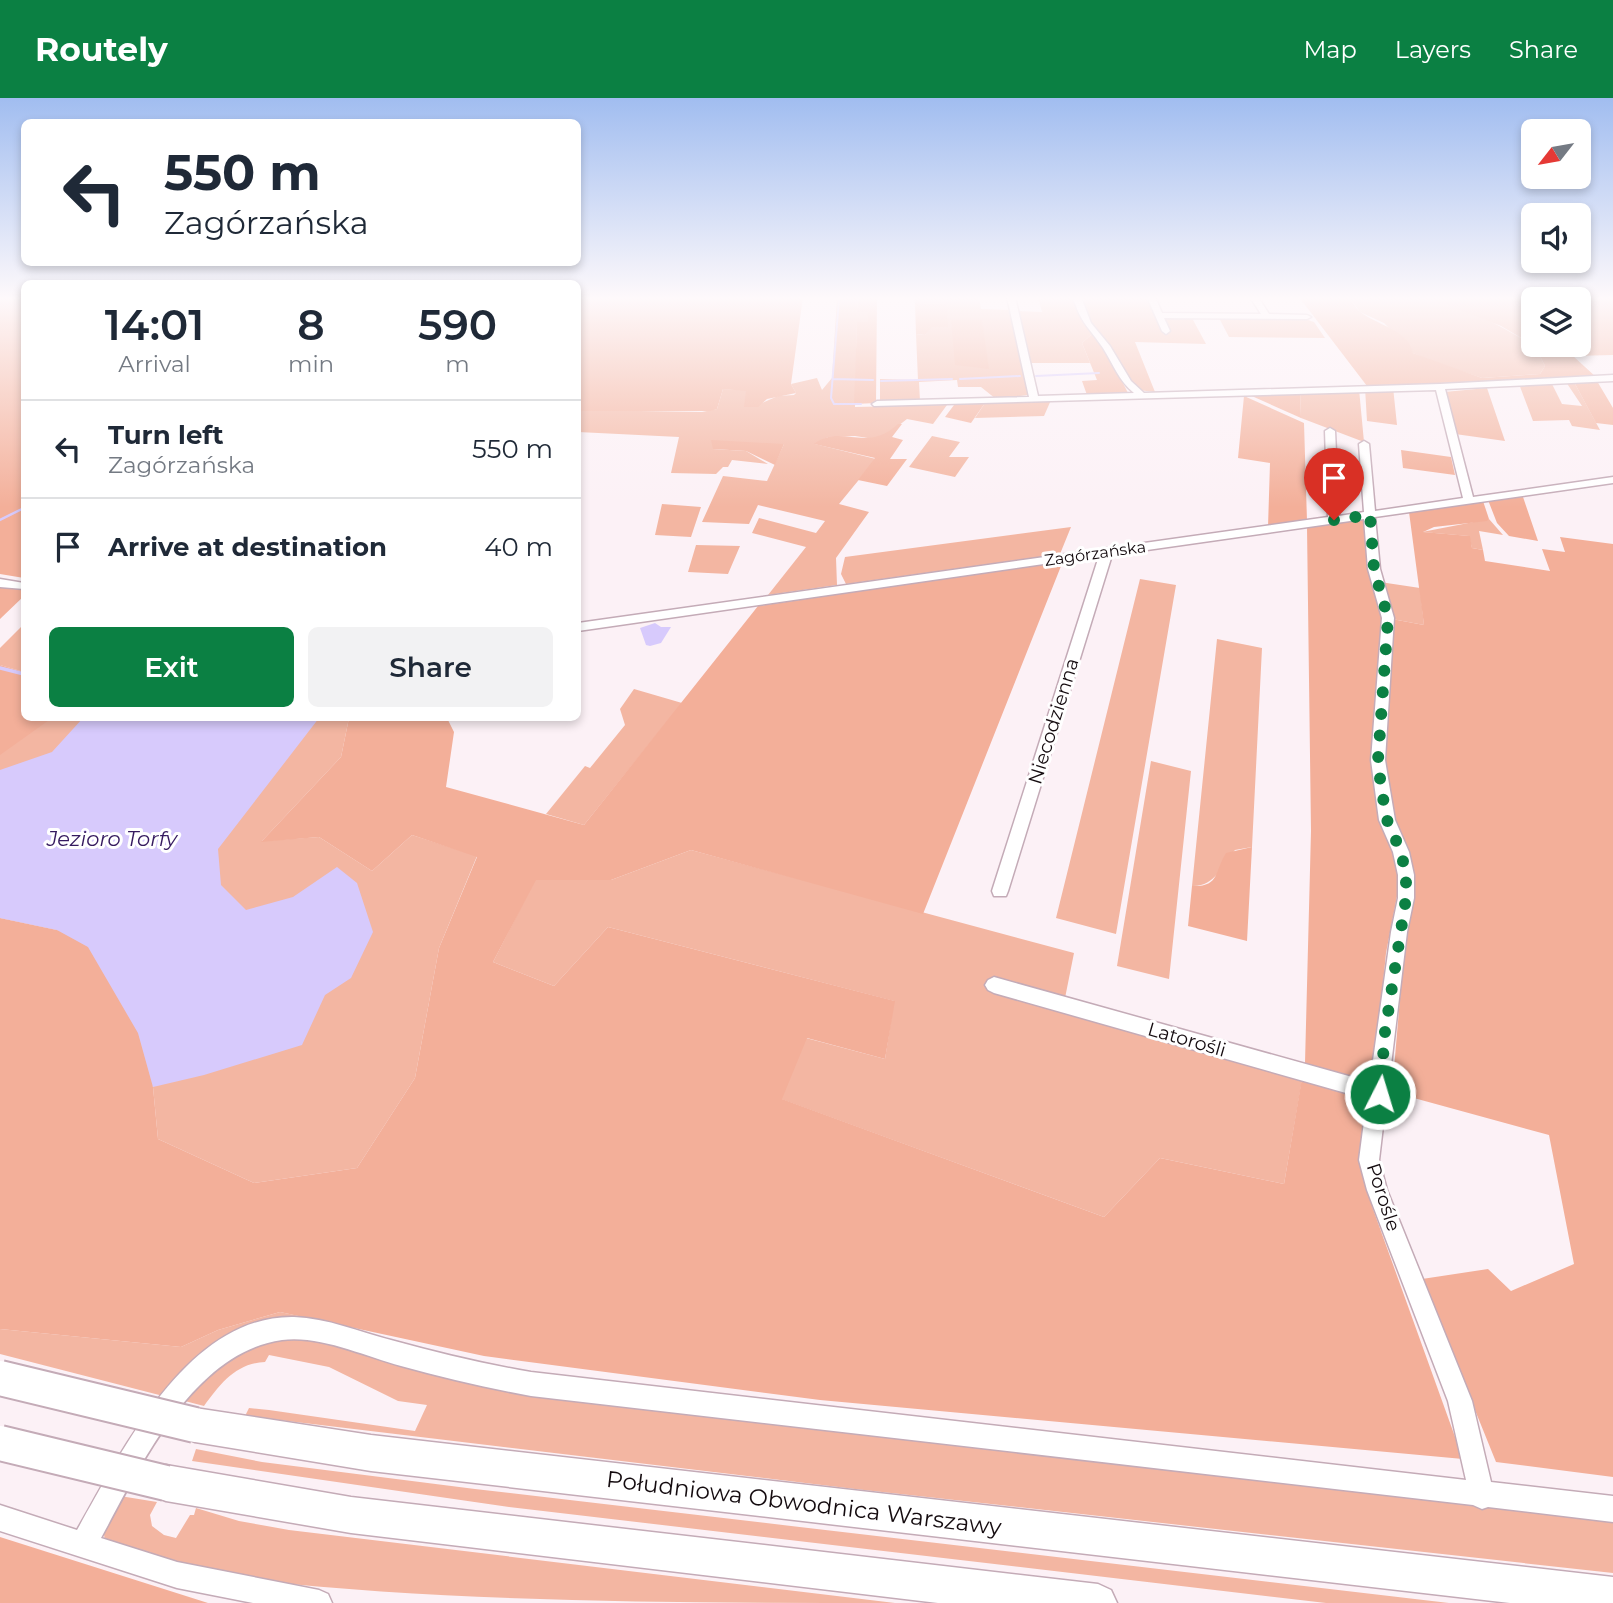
<!DOCTYPE html>
<html lang="en">
<head>
<meta charset="utf-8">
<style>
  body { margin:0; font-family:Montserrat,sans-serif; background:#f2f2f3; color:#1f2937; height:100vh; display:flex; flex-direction:column; font-size:26px; white-space:nowrap }
  * { box-sizing:border-box; margin:0 }
  p { font-size:23px; color:#747a83 }
  .icon { flex:none; width:38px; height:38px; fill:none; stroke:currentColor; stroke-width:2; stroke-linecap:round; stroke-linejoin:round }
  .map { position:relative; flex:1; overflow:hidden }
  .details { position:absolute; left:21px; top:182px; width:560px; height:441px; display:flex; flex-direction:column; background:#fff; border-radius:10px; box-shadow:0 4px 10px #0003 }
  .details>* { flex:none }
  .guide { position:absolute; left:21px; top:21px; width:560px; height:147px; border-radius:10px; box-shadow:0 4px 10px #0003; background:#fff; color:#1f2937; overflow:hidden }
  .needle { width:46px; rotate:239deg }
  .controls { position:absolute; left:1521px; top:21px; display:grid; gap:14px }
  .controls a { display:grid; place-items:center; width:70px; height:70px; border-radius:10px; background:#fff; box-shadow:0 4px 10px #0003; font-size:35px }
  .pin { position:absolute; display:grid; place-items:center; width:60px; height:60px; color:#fff; margin:-72px -30px; border-radius:50% 50% 50% 0; rotate:-45deg; box-shadow:0 0 7px #0007 }
  .pin .icon { rotate:45deg }
  .me { position:absolute; width:77px; margin:-38px; rotate:5deg; stroke-linejoin:round; filter:drop-shadow(0 0 5px #0008) }
  .turn { display:flex; align-items:center; gap:24px; height:147px; padding:0 28px; font-size:32px }
  .turn .icon { width:91px; height:91px; stroke-width:2.5 }
  .turn b { display:block; font-size:49px; line-height:60px }
  .eta { display:flex; justify-content:space-evenly; align-items:center; height:119px; text-align:center }
  .eta b { font-size:42px; font-weight:600; line-height:49px }
  .action { display:flex; gap:14px; margin-top:auto; padding:14px 28px }
  .action a { flex:1; height:80px; border-radius:10px; background:#0b8043; color:#fff; font-size:28px; font-weight:600; line-height:80px; text-align:center }
  .action a+a { background:#f2f2f3; color:#1f2937 }
  ul { padding:0; list-style:none }
  li { display:flex; align-items:center; gap:21px; height:98px; padding:0 28px; border-top:2px solid #e0e1e3 }
  li div { flex:1 }
  li b { display:block; font-size:26px }
  li em { font-style:normal }
  header { display:flex; align-items:center; gap:42px; box-sizing:border-box; height:98px; padding:0 35px; background:#0b8043; color:#fff }
  header strong { font-size:33px }
  nav { display:flex; gap:38px; margin-inline-start:auto; font-size:24px }
  .map>svg:first-child { display:block }
</style>
</head>
<body>
<header>
<strong>Routely</strong>
<nav><a>Map</a><a>Layers</a><a>Share</a></nav>
</header>
<div class="map">
<svg width="1613" height="1505" viewBox="0 0 1613 1505">
  <rect width="100%" height="100%" fill="#fcf1f6"/>
  <path fill="#f3b6a2" d="M841,199H858L857,214H868V225H857L855,309L947,307L933,326L907,321L885,338L874,341L855,338L828,339L815,346L876,361L839,406L869,414L836,460L837,487L768,497L806,449L752,435L759,420L816,435L825,423L758,407L749,426L702,424L723,378L767,383L784,346L713,351L746,353L768,366L732,362L728,369H723L716,376L671,375L679,339L578,334V312L702,314L717,311L723,291L747,292L760,306L778,298L794,297L796,295L791,286L817,280L822,292L832,280L837,200Z
    M914,199H979L981,211L1010,212L1028,297L996,301L981,289H958L957,282L919,284L920,303L880,305V281L918,282L916,236L925,237L946,206L915,205Z
    M1038,199H1075L1092,236L1082,245L1090,265H1029L1017,213L1042,214Z
    M1080,199H1146L1163,233H1171L1165,221L1192,220L1206,246L1135,244L1155,294L1138,292L1093,232Z
    M1349,199C1374,199 1402,195 1426,199C1459,204 1512,234 1541,252L1540,258L1545,268L1540,276L1482,280L1431,263L1413,255L1384,225L1360,214Z
    M1219,220L1308,222L1314,224L1325,240L1229,239Z
    M1551,284L1562,306L1582,308L1566,284H1574L1600,332L1572,328L1569,322L1533,323L1519,286Z
    M1393,289L1397,327L1367,323L1365,290Z
    M1487,290L1505,343L1455,336L1444,294Z
    M1359,291L1364,344L1301,320L1300,292Z
    M1051,302L1044,318L975,320L985,305Z
    M932,338L960,344L949,359H969L955,379L909,369Z
    M662,406L701,409L691,439L655,437Z
    M1489,421L1503,437L1479,433L1483,452L1472,450L1469,438L1422,434Z
    M1071,429L1060,456L846,486L841,476L845,459Z
    M696,447L740,448L728,476L688,474Z
    M1140,481L1176,487L1116,836L1056,820Z
    M1380,484L1420,490L1424,527L1392,521Z
    M24,526V574L0,567V550Z
    M1217,541L1262,550L1252,749L1235,752C1221,768 1215,789 1192,788Z
    M0,570L24,620H349L341,659L262,743L319,739L372,773L412,737L477,758L439,850L415,980L357,1070L254,1085L158,1041L153,989L57,832L0,820Z
    M634,591L682,605L584,727L546,716L585,668L590,670L625,627L620,611Z
    M1151,663L1191,673L1169,881L1117,868Z
    M691,752L1074,855L1065,900L1305,965L1284,1086L1160,1060L1104,1119L781,1001L806,940L885,961L894,903L608,829L554,888L493,864L535,782H611Z
    M280,1214L304,1219L277,1221L248,1230L167,1299L0,1256V1231L181,1249L218,1232Z
    M293,1239L321,1242L472,1286L1613,1421V1475L855,1391L245,1318L249,1310L269,1312L415,1333L427,1307L398,1303L329,1269L269,1257L265,1264C236,1265 220,1286 204,1308L181,1302L202,1279L250,1247Z
    M196,1351L262,1364L475,1391L1449,1505H1326L509,1409L192,1363Z
    M120,1398L157,1404L150,1417L152,1428L164,1437L176,1440L190,1417H194L196,1410L239,1423L289,1432L895,1505C680,1505 456,1505 243,1481C196,1473 151,1457 105,1443L103,1430Z"/>
  <path fill="#f3af99" d="M0,199H24V480L0,476Z
    M578,199H803L791,286L796,295L767,301L758,309H744L746,293L723,291L717,311L711,313H578Z
    M858,199H877L876,305L854,306L857,224H868V214H857Z
    M1299,199H1349C1352,203 1355,209 1359,213C1374,226 1409,232 1413,255L1482,280L1540,276L1545,268L1540,258L1541,252L1533,247H1578V201H1533V247L1501,228L1427,199H1613V257L1573,258L1596,279L1367,288Z
    M915,205L946,206L948,229H932L925,237L916,236Z
    M951,222H982L989,271L955,267Z
    M1092,236L1109,257L1128,295L1087,297L1082,283L1097,282L1082,245Z
    M1597,283L1613,310V327L1596,325L1574,284Z
    M1300,292L1301,320L1245,295Z
    M1244,298L1304,325L1307,423L1268,429L1270,365L1238,360Z
    M985,305L971,325L945,319L954,307Z
    M898,326H902L892,339L903,342L890,361H907L887,388L858,382L875,360L814,346C842,325 866,356 898,326Z
    M711,342L784,346L775,367L746,353L713,351Z
    M1401,352L1451,359L1455,377L1403,370Z
    M1523,399L1538,443L1509,438L1497,425L1488,402Z
    M1483,403L1489,421L1487,423L1434,429L1423,434L1470,438L1472,450L1483,452L1485,463L1550,473L1542,451L1565,454L1560,439L1613,446V1379L1496,1364L1422,1181L1488,1171L1511,1193L1574,1166L1549,1037L1392,994L1402,877L1414,788L1412,770L1392,714L1384,663L1392,521L1424,527L1409,414Z
    M1364,421L1382,517L1373,679L1377,712L1394,750L1400,783L1386,855L1373,987L1305,965L1311,733L1307,429Z
    M1063,463L923,816L691,752L611,782H536L493,864L554,888L608,829L895,903L885,961L807,940L782,1001L1104,1119L1160,1060L1284,1086L1302,980L1371,1000L1360,1064L1373,1111L1463,1361L820,1302L484,1258L280,1214L218,1232L181,1249L0,1231V820L57,832L88,849L138,935L153,989L158,1041L254,1085L357,1070L415,980L439,850L477,759L412,737L372,773L319,739L261,744L341,659L349,620H447L454,634L446,689L584,727L758,508Z
    M0,486L24,489V498L0,521Z
    M0,567L24,574V620H52L0,657Z
    M1252,749L1247,843L1188,828L1192,788C1220,789 1214,774 1226,755Z
    M0,1439L208,1505H0Z"/>
  <path fill="#d7cafc" d="M655,525L661,529H671L661,545L650,548L646,547L640,530Z
    M83,620H319L218,751L221,787L246,812L293,799L337,769L357,785L373,834L351,880L325,897L302,947L204,977L153,989L138,935L88,849L57,832L0,820V672L52,654Z"/>
  <g fill="none" stroke-linecap="round" stroke-linejoin="round">
    <path stroke="#d7cafc" stroke-width="2" d="M839,201L831,300L834,306H861
      M1036,278L1099,275
      M833,281L873,282
      M960,281L1020,278
      M881,283L952,281"/>
    <path stroke="#d7cafc" stroke-width="2.5" d="M0,422L24,410"/>
    <path stroke="#d7cafc" stroke-width="3.5" d="M0,570L24,576"/>
    <g stroke="#c4abb7" stroke-width="3">
      <path id="minor" d="M1007,199H1015L1038,298L1134,295C1119,283 1113,266 1103,250C1089,229 1081,226 1073,199H1081L1091,225L1110,248L1131,283L1144,295L1440,286L1613,277V283L1445,291L1473,399L1613,379V385L1375,419L1380,471L1394,520L1385,662L1395,722L1409,754L1414,777V800L1407,834L1388,992L1390,996L1386,1003L1379,1062L1387,1092L1472,1303L1491,1384L1613,1398V1424L1488,1409L1482,1411L1473,1407L531,1298C487,1290 444,1280 401,1268C364,1258 320,1237 282,1242C192,1255 140,1369 101,1440L177,1464L319,1492L328,1496L332,1505H253L177,1490L0,1433V1407L77,1432C122,1354 187,1217 294,1219C327,1220 360,1234 391,1242C438,1255 484,1266 531,1274L1466,1382L1448,1303L1367,1092L1359,1062L1367,1001L994,895L988,892L985,887L988,882L994,879L1370,984L1391,834L1398,800V777L1393,754L1379,722L1371,662L1382,520L1368,471L1364,421L1112,457L1008,793L1006,798H994L992,793L1099,458L578,533V525L1328,419L1325,333L1330,330L1335,333L1339,418L1364,414L1359,346L1364,343L1369,346L1375,413L1463,400L1436,292L874,308L872,306L877,303L1029,299Z
        M1147,199H1155L1162,215L1261,216L1250,199H1258L1269,216L1307,217L1311,219L1307,221L1164,220L1170,233L1166,236L1162,233Z
        M0,481L24,485V491L0,489Z"/>
    </g>
    <g stroke="#c4abb7" stroke-width="3">
      <path id="highway" d="M195,1310L371,1337L1613,1479V1505H1510L371,1373L195,1344L183,1339L178,1327L183,1315Z
        M166,1367L351,1399L1098,1486L1111,1492L1117,1505H938L351,1435L166,1403L153,1398L148,1385L153,1372Z"/>
    </g>
    <use href="#minor" fill="#fff" fill-rule="evenodd"/>
    <use href="#highway" fill="#fff" fill-rule="evenodd"/>
    <g stroke="#c4abb7" stroke-width="38" stroke-linecap="butt">
      <path id="highway-bridge" d="M0,1280L195,1327
        M0,1345L166,1385"/>
    </g>
    <use href="#highway-bridge" stroke="#fff" stroke-width="34"/>
  </g>
  <linearGradient id="sky" x2="0" y2="1"><stop stop-color="#a1bdf0"/><stop offset="0.49" stop-color="#fef9fb"/><stop offset="1" stop-color="#fef9fb" stop-opacity="0"/></linearGradient>
  <rect width="1613" height="409" fill="url(#sky)"/>
  <g fill="none" stroke-linecap="round" stroke-linejoin="round">
    <path stroke="#0b8043" stroke-width="12" stroke-dasharray="0 21.6" d="M1334,422L1370,417L1374,471L1388,520L1378,662L1381,689L1387,722L1401,754L1406,777V800L1385,934L1380,996"/>
  </g>
  <g text-anchor="middle" stroke-width="6" stroke-linejoin="round" paint-order="stroke">
    <g font-size="16" fill="#140b0f" stroke="#fff">
      <text transform="translate(1095 455) rotate(-8)" y="6">Zagórzańska</text>
    </g>
    <g font-size="19" fill="#140b0f" stroke="#fff">
      <text transform="translate(1053 623) rotate(-73)" y="7">Niecodzienna</text>
      <text transform="translate(1187 941) rotate(16)" y="7">Latorośli</text>
      <text transform="translate(1384 1099) rotate(72)" y="7">Porośle</text>
    </g>
    <g font-size="21" font-style="italic" fill="#351a5f" stroke="#fff">
      <text x="112" y="748">Jezioro Torfy</text>
    </g>
    <g font-size="23" fill="#140b0f" stroke="#fff">
      <text transform="translate(804 1405) rotate(7)" y="8">Południowa Obwodnica Warszawy</text>
    </g>
  </g>
</svg>
<div class="controls">
<a><svg class="needle" viewBox="-14 -14 28 28"><path d="M0-13l5 13h-10z" fill="#e53935"/><path d="M0 13l5-13h-10z" fill="#747a83"/></svg></a>
<a><svg class="icon" aria-label="sound" viewBox="0 0 24 24"><path d="M4 9h4l5-4v14l-5-4H4zM17 9q2 3 0 6"/></svg></a>
<a><svg class="icon" aria-label="layers" viewBox="0 0 24 24"><path d="M12 4l9 5-9 5-9-5zM3 14l9 5 9-5"/></svg></a>
</div>
<div class="pin" style="left:1334px;top:422px;background:#d93025"><svg class="icon" aria-label="arrive" viewBox="0 0 24 24"><path d="M6 21V4h12l-3 4 3 4H6"/></svg></div>
<svg class="me" style="left:1380px;top:996px" viewBox="-20 -20 40 40"><circle r="17" fill="#0b8043" stroke="#fff" stroke-width="3"/><path d="M0-11L8 9 0 5-8 9z" fill="#fff"/></svg>
<div class="guide">
<div class="turn"><svg class="icon" aria-label="left" viewBox="0 0 24 24"><path d="M17 20v-9H6M10 6l-5 5 5 5"/></svg><div><b>550 m</b>Zagórzańska</div></div>
</div>
<section class="details">
<div class="eta">
<div><b>14:01</b><p>Arrival</p></div>
<div><b>8</b><p>min</p></div>
<div><b>590</b><p>m</p></div>
</div>
<ul>
<li><svg class="icon" aria-label="left" viewBox="0 0 24 24"><path d="M17 20v-9H6M10 6l-5 5 5 5"/></svg><div><b>Turn left</b><p>Zagórzańska</p></div><em>550 m</em></li>
<li><svg class="icon" aria-label="arrive" viewBox="0 0 24 24"><path d="M6 21V4h12l-3 4 3 4H6"/></svg><div><b>Arrive at destination</b></div><em>40 m</em></li>
</ul>
<div class="action"><a>Exit</a><a>Share</a></div>
</section>
</div>
</body>
</html>
